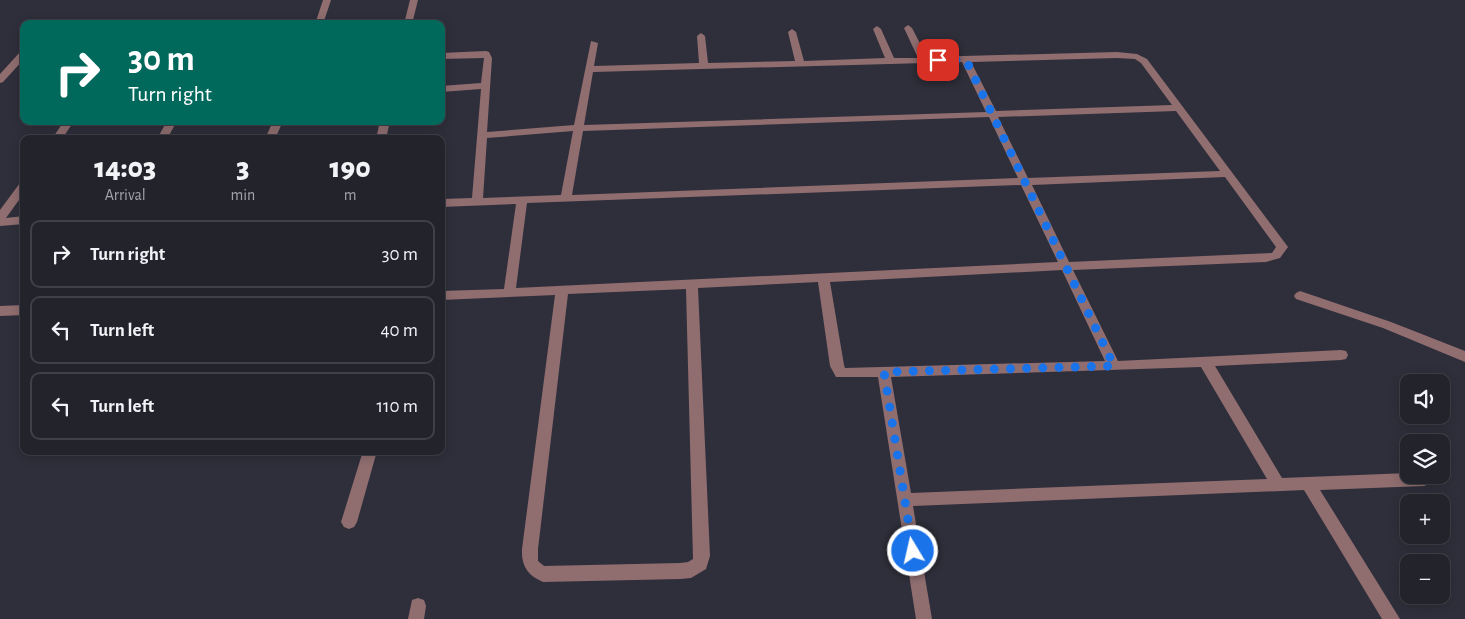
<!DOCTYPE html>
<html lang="en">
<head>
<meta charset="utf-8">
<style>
  body { margin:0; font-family:"Alegreya Sans",sans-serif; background:#2b2b34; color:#f1f3f6; height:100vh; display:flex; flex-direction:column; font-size:19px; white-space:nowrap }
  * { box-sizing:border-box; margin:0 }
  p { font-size:16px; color:#a3a4a9 }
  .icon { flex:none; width:28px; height:28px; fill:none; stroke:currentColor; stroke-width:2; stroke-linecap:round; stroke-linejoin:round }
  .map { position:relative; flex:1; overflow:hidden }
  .drawer { position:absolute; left:20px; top:135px; width:425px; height:320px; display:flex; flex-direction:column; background:#23232c; border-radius:10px; box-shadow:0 2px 12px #0003,0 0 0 1px #404048 }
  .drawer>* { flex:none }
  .hud { position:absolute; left:20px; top:20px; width:425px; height:105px; border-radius:10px; box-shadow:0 2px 12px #0003,0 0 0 1px #404048; background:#00695c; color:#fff; overflow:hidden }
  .buttons { position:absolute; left:1400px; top:374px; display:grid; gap:10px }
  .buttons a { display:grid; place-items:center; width:50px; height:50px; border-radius:10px; background:#23232c; box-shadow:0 2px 12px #0003,0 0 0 1px #404048; font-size:25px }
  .pin { position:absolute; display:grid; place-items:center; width:42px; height:42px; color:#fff; margin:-21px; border-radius:10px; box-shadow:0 2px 8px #0006 }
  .me { position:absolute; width:55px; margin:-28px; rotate:351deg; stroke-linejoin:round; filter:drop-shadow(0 0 4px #0008) }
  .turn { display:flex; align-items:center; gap:18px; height:105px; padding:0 25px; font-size:22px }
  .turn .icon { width:65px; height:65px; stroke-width:2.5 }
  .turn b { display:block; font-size:35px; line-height:42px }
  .eta { display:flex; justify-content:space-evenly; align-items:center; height:85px; text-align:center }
  .eta b { font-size:30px; font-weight:800; line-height:35px }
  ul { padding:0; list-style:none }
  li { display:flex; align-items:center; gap:15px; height:68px; margin:0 10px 8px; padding:0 15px; border:2px solid #404048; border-radius:10px }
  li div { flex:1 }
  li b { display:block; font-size:19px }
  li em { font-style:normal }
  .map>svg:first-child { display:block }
</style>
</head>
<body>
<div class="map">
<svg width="1465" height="619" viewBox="0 0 1465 619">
  <rect width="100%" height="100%" fill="#2f2f3b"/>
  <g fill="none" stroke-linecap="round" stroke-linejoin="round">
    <path fill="#906e70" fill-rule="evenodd" d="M323,0H331L323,24H315Z
      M410,0H418L412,24H404Z
      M908,25L912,28L927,57L1117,52L1137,54L1147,59L1288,247L1280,258L1266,262L1073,270L1118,361L1341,350L1346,351L1348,355L1346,359L1341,360L1215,366L1282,478L1409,473V475H1430L1431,479L1429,484L1424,486L1320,490L1400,619H1382L1304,490L913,506L932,619H916L878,377H836L830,366L818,282L698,288L710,556L706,569L691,578L680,579L543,582C528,576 521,566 522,549L555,295L441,300V291L504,289L516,204L441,207V199L472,198L481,89L441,92V86L481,83L484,58L441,59V53L486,51L489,52L492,58L487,132L574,125L591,41L598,43L594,66L699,63L697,36L701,33L705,36L708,63L795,61L788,32L792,29L796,32L804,61L885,58L873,29L877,26L881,29L894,58H918L904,28ZM1117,58L1135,59L1141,63L1172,105L996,111L971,62ZM962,62L986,112L584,125L593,72ZM1176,111L1220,171L1028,178L998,117ZM989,117L1018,178L572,195L583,131ZM573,131L561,195L483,198L487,138ZM1225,177L1276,247L1272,253L1069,262L1032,185ZM1021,185L1058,262L516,288L527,203ZM1062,270L1105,361L845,368L844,365L830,282ZM686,289L693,559L688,562L680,563L544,566L538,561V549L568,294ZM1201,367L1267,479L911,493L891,377Z
      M24,50V59L3,82L0,83V74L21,51Z
      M64,121H74L62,139H52Z
      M167,121H177L167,139H157Z
      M273,121H283L275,139H265Z
      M380,121H390L386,139H376Z
      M24,182V193L6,218L24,216V224L0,226V210L20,183Z
      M1300,291L1391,322L1465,351V362L1383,328L1296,299L1294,296L1296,293Z
      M24,305V315L0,316V306Z
      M363,451H377L357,522L354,527L349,529L344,527L341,522Z
      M418,598L424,600L426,606L424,619H408L412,600Z"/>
  </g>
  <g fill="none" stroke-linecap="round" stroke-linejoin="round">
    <path stroke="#1a73e8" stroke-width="9" stroke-dasharray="0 16.2" d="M913,551L884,372L1114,366L966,60H938"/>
  </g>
</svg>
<div class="buttons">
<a><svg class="icon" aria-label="sound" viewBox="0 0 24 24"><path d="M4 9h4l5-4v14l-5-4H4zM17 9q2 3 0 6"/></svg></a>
<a><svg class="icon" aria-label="layers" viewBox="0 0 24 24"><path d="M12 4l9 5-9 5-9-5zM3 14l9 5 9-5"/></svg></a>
<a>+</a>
<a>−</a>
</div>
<div class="pin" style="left:938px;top:60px;background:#d93025"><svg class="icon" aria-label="arrive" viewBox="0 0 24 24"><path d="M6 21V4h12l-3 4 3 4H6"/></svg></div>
<svg class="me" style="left:913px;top:551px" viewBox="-20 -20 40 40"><circle r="17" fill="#1a73e8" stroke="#fff" stroke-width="3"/><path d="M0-11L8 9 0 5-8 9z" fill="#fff"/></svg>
<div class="hud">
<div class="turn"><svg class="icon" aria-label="right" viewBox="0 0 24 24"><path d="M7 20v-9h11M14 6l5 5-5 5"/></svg><div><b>30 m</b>Turn right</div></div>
</div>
<section class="drawer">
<div class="eta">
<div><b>14:03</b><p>Arrival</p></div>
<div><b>3</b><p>min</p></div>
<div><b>190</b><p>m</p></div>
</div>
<ul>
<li><svg class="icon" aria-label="right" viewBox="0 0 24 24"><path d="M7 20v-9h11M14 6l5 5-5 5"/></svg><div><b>Turn right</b></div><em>30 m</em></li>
<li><svg class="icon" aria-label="left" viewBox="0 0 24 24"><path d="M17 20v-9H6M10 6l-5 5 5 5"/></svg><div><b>Turn left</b></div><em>40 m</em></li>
<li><svg class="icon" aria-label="left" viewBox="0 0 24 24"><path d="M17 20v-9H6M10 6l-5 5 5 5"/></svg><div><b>Turn left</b></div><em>110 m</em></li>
</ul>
</section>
</div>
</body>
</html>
